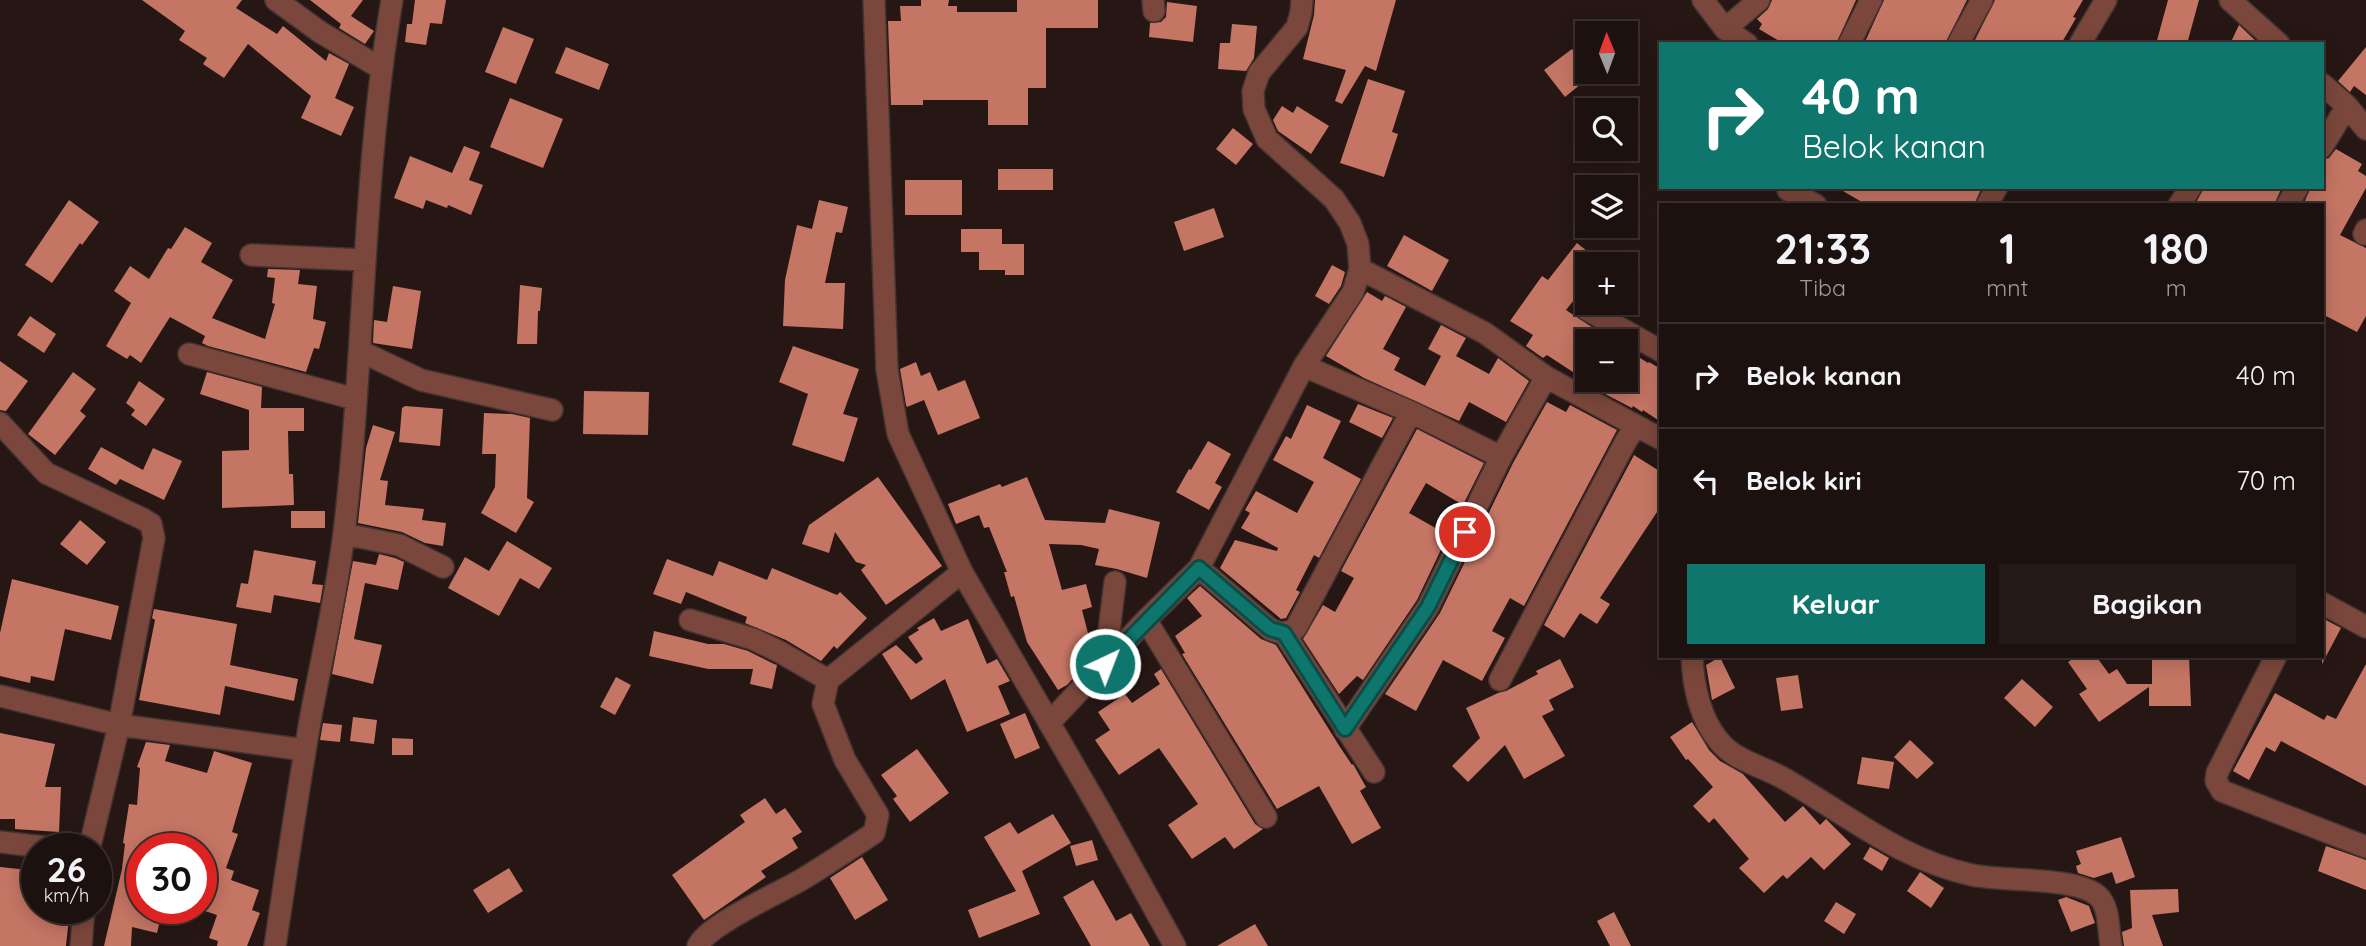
<!DOCTYPE html>
<html lang="id">
<head>
<meta charset="utf-8">
<style>
  body { margin:0; font-family:Quicksand,sans-serif; background:#251a18; color:#f1f3f6; height:100vh; display:flex; flex-direction:column; font-size:26px; white-space:nowrap }
  * { box-sizing:border-box; margin:0 }
  p { font-size:23px; color:#a09d9e }
  .icon { flex:none; width:38px; height:38px; fill:none; stroke:currentColor; stroke-width:2; stroke-linecap:round; stroke-linejoin:round }
  .map { position:relative; flex:1; overflow:hidden }
  .side { position:absolute; left:1659px; top:203px; width:665px; height:455px; display:flex; flex-direction:column; background:#1c110f; border-radius:0px; box-shadow:0 4px 18px #0003,0 0 0 2px #3a312f }
  .side>* { flex:none }
  .top-card { position:absolute; left:1659px; top:42px; width:665px; height:147px; border-radius:0px; box-shadow:0 4px 18px #0003,0 0 0 2px #3a312f; background:#0f766e; color:#fff; overflow:hidden }
  .needle { width:46px; rotate:359deg }
  .fabs { position:absolute; left:1575px; top:21px; display:grid; gap:14px }
  .fabs a { display:grid; place-items:center; width:63px; height:63px; border-radius:0px; background:#1c110f; box-shadow:0 4px 18px #0003,0 0 0 2px #3a312f; font-size:35px }
  .speed { position:absolute; left:21px; top:833px; display:flex; gap:14px; font-size:35px; font-weight:700; text-align:center }
  .speed>* { display:grid; place-content:center; width:91px; height:91px; border-radius:50%; background:#1c110f; box-shadow:0 4px 18px #0003,0 0 0 2px #3a312f; line-height:1 }
  .speed small { font-size:18px; font-weight:400 }
  .speed .limit { border:10px solid #d22; background:#fff; color:#111 }
  .pin { position:absolute; display:grid; place-items:center; width:60px; height:60px; color:#fff; margin:-30px; border:4px solid #fff; border-radius:50%; box-shadow:0 2px 7px #0007 }
  .me { position:absolute; width:77px; margin:-38px; rotate:43deg; stroke-linejoin:round; filter:drop-shadow(0 0 5px #0008) }
  .turn { display:flex; align-items:center; gap:24px; height:147px; padding:0 28px; font-size:32px }
  .turn .icon { width:91px; height:91px; stroke-width:2.5 }
  .turn b { display:block; font-size:49px; line-height:60px }
  .eta { display:flex; justify-content:space-evenly; align-items:center; height:119px; text-align:center }
  .eta b { font-size:42px; font-weight:800; line-height:49px }
  .action { display:flex; gap:14px; margin-top:auto; padding:14px 28px }
  .action a { flex:1; height:80px; border-radius:0px; background:#0f766e; color:#fff; font-size:28px; font-weight:800; line-height:80px; text-align:center }
  .action a+a { background:#251a18; color:#f1f3f6 }
  ul { padding:0; list-style:none }
  li { display:flex; align-items:center; gap:21px; height:105px; padding:0 28px; border-top:2px solid #3a312f }
  li div { flex:1 }
  li b { display:block; font-size:26px }
  li em { font-style:normal }
  .map>svg:first-child { display:block }
</style>
</head>
<body>
<div class="map">
<svg width="2366" height="946" viewBox="0 0 2366 946">
  <rect width="100%" height="100%" fill="#261714"/>
  <path fill="#c57564" d="M142,0H242L236,8L277,34L283,26L326,61L329,53L349,64L335,98L354,107L341,136L301,118L311,96L248,44L224,78L203,64L207,58L179,40L185,31Z
    M310,0H363L351,16L374,31L365,44L339,28L341,24Z
    M415,0H446L442,24L430,23L426,45L405,42L407,24H412Z
    M921,0H949L948,6H957V12H1017V0H1098V28H1046V88H1028V125H988V100H923V105H891L888,21H901L900,6H921Z
    M1315,0H1396L1376,71L1365,66L1342,104L1335,101L1346,70L1303,59L1314,15Z
    M1772,0H1856L1836,44H1784L1759,29L1762,24L1757,19L1768,9Z
    M1884,0H1967L1945,44H1864Z
    M1995,0H2083L2073,17L2076,18L2061,44H1973Z
    M2168,0H2199L2187,44H2156Z
    M1167,2L1197,6L1193,42L1149,37L1150,23L1161,22L1166,17Z
    M1232,24L1257,26L1254,58L1246,71L1218,69L1220,43H1230Z
    M2239,25L2259,44H2230Z
    M503,27L534,39L516,84L485,72Z
    M566,47L609,64L599,90L555,73Z
    M2366,47V95L2354,86L2350,92L2338,81Z
    M1572,49L1587,68V72L1592,75L1565,97L1544,70Z
    M1368,79L1405,91L1392,132L1398,134L1384,177L1340,163Z
    M510,98L563,119L543,168L490,147Z
    M1282,106L1293,113L1297,106L1329,126L1311,154L1278,131L1273,120Z
    M1233,128L1253,144L1236,165L1216,149Z
    M464,146L480,152L469,180L483,185L471,215L448,205L447,208L426,200L423,209L394,198L410,156L452,173Z
    M2336,149L2362,164L2358,171L2366,176V188L2340,235L2366,248V316L2357,332L2322,314V205H2303L2311,187H2322V160L2329,158Z
    M998,169H1053V190H998Z
    M905,180H962V215H905Z
    M1836,187H1982L1974,205H1867Z
    M2204,187H2282L2274,205H2195Z
    M69,200L99,222L82,245L80,243L52,283L25,265Z
    M819,200L848,207L842,233L836,232L825,283H845L843,329L783,326L785,280L797,225L812,229Z
    M1214,208L1224,237L1184,251L1174,222Z
    M185,227L212,243L201,262L233,280L212,318L265,339L275,304L272,303L275,278L267,277L268,269L300,270L298,284L317,286L313,319L326,322L319,349L314,348L306,372L208,346L202,343L205,336L170,317L141,363L130,355L127,359L106,346L131,303L114,291L130,266L149,279L168,248L171,249Z
    M961,229H1002V244H1024V275H1005V270H979V252H961Z
    M1404,235L1449,260L1432,291L1387,266Z
    M1577,243L1603,264H1587V284L1566,310L1613,341H1587V380H1626V349L1648,363L1649,362L1661,369V422L1643,410L1642,412L1633,406L1632,408L1582,382L1585,380L1547,355L1543,358L1526,346L1533,335L1510,321L1542,276L1548,280Z
    M1332,265L1345,272L1341,286L1329,304L1315,296Z
    M520,285L542,288L540,311H538L537,344H517Z
    M393,286L421,291L412,349L373,343L374,320L387,322Z
    M1367,292L1382,301L1385,296L1406,307L1383,349L1400,358L1394,370L1425,386L1441,356L1428,349L1441,325L1466,338L1456,356L1489,374L1498,358L1529,381L1506,422L1469,402L1459,421L1364,378L1326,356Z
    M30,316L56,334L44,353L17,335Z
    M793,346L859,369L843,414L858,418L844,462L792,445L808,394L779,382Z
    M0,361L28,381L6,411L0,410Z
    M916,362L921,376L930,372L938,391L965,380L980,418L938,435L924,400L907,407L906,405L900,369Z
    M73,372L96,389L80,411L86,416L55,455L28,434Z
    M207,372L262,387L261,408H304V431H288L289,474H293L294,505L222,508V451L249,450V410L200,394Z
    M139,381L165,399L146,426L131,415L135,410L126,403Z
    M584,391L649,392L648,435L583,434Z
    M1547,402L1566,412L1570,405L1617,430L1524,606L1510,598L1492,631L1505,638L1482,681L1443,660L1416,711L1385,694L1440,613L1513,463Z
    M1358,404L1393,418L1382,438L1349,422Z
    M1307,405L1341,421L1323,458L1361,479L1319,558L1314,555L1296,590L1300,592L1286,618L1281,619L1220,568L1235,540L1277,551L1278,548L1241,528L1250,513L1245,510L1256,491L1297,513L1314,482L1273,460L1286,436L1291,439Z
    M405,406L443,409L440,446L399,442L402,408Z
    M484,413L512,414L530,418L527,498L534,502L516,533L481,513L495,487L496,454H482Z
    M373,425L395,432L380,480L388,481L385,505L424,509L422,520L446,523L443,546L425,543L402,532L358,523L366,448Z
    M1417,429L1484,463L1463,505L1426,483L1409,513L1448,535L1417,600L1363,680L1357,676L1339,694L1303,639L1323,605L1335,612L1354,578L1341,571Z
    M1208,441L1231,454L1215,483L1222,487L1209,510L1176,492L1189,469L1191,470Z
    M101,447L143,470L153,448L182,461L164,500L120,479L116,485L88,469Z
    M1634,455L1661,472V506L1600,598L1610,604L1597,624L1580,613L1564,638L1544,625Z
    M878,477L942,566L886,605L861,570L866,565L856,562L835,532L829,553L802,544L809,525Z
    M1027,477L1045,520L1105,523L1109,509L1160,522L1147,578L1117,569L1095,565L1099,549L1081,545L1049,544L1062,590L1086,584L1092,607L1082,610L1090,641L1081,643L1091,659L1067,685L1058,690L1027,642L1014,596L1011,597L1004,572H1007L989,527L984,528L979,515L956,524L948,504L1000,484L1002,487Z
    M291,511H325V528H291Z
    M80,520L106,542L87,565L60,544Z
    M507,541L552,568L539,589L520,578L499,616L448,588L465,557L489,571Z
    M254,550L316,561L312,584L323,585L320,603L274,595L271,613L236,607L241,583L248,584Z
    M379,554L395,558L404,562L398,590L365,583L354,639L382,645L373,684L332,674L353,561L376,565Z
    M667,559L713,576L719,561L767,580L772,568L837,595L840,592L867,618L837,649L834,646L821,661L786,640L745,623L747,617L686,592L681,604L653,594Z
    M12,579L119,606L111,640L65,629L54,681L31,676L30,683L0,676V633Z
    M1200,586L1261,639L1276,645L1340,747L1352,765L1353,764L1366,787L1360,791L1381,828L1352,844L1319,786L1277,809L1182,654L1185,653L1175,636L1202,616L1187,598Z
    M154,609L237,624L230,665L298,679L294,701L225,686L220,715L139,700L155,620L152,618Z
    M934,618L941,631L968,619L987,664L997,659L1010,681L998,686L1010,714L967,732L945,679L911,700L882,654L896,645L916,664L923,659L908,637L919,630L917,628Z
    M2322,618L2341,628L2322,664Z
    M654,631L708,644H724L748,651L774,664L777,665L772,689L750,684L753,669H708L649,656Z
    M2077,656H2096L2109,674L2117,669L2127,684H2152V656H2189L2191,706H2149V687L2099,722L2079,694L2087,689L2068,662Z
    M1720,657L1735,688L1712,700L1706,665Z
    M1560,659L1574,687L1549,700L1554,710L1542,716L1565,756L1524,779L1505,745L1468,782L1452,766L1480,738L1466,708L1498,693L1506,691L1538,674L1536,671Z
    M2366,664V786L2281,741L2275,752L2266,747L2249,780L2233,771L2275,693L2324,720L2327,715L2336,719Z
    M1161,669L1255,824L1263,829L1234,849L1225,837L1192,859L1168,825L1198,804L1159,748L1119,775L1095,740L1110,730L1098,712L1125,694L1132,703L1160,684L1154,674Z
    M1798,675L1803,708L1781,711L1776,678Z
    M616,677L631,685L615,715L600,707Z
    M2022,679L2053,707L2035,727L2004,698Z
    M1025,713L1040,748L1015,759L1000,724Z
    M353,717L377,720L374,744L350,741Z
    M1692,722L1709,750L1720,761L1743,774L1785,822L1803,806L1820,825L1826,819L1851,844L1824,870L1811,857L1787,879L1783,875L1764,893L1739,868L1749,859L1714,818L1709,823L1693,806L1713,787L1688,759L1686,760L1670,737Z
    M323,723L342,725L340,742L320,740Z
    M0,733L55,744L45,787H61L59,832L15,829V819H0Z
    M392,738L413,739V755H392Z
    M1910,740L1934,763L1917,779L1894,757Z
    M146,742L170,745L165,761L207,773L214,751L252,763L232,832L238,834L226,868L234,871L231,880L259,890L252,910L260,913L247,946H217L218,941L209,938L217,915L205,911L212,891L201,888V849H161L142,846L137,889L142,890V908H163L157,933L132,927L131,946H104L122,869L125,844L123,843L129,804L137,805L140,768L137,767Z
    M917,749L949,793L910,822L893,799L897,796L881,775Z
    M1862,757L1894,762L1889,789L1857,784Z
    M765,798L776,814L785,808L802,832L792,838L798,848L761,871L766,877L704,920L672,875L745,822L740,815Z
    M1053,814L1071,843L1022,871L1040,914L979,938L968,910L1016,891L984,837L1010,822L1018,834Z
    M2121,837L2135,877L2116,884L2112,872L2094,878L2078,873L2076,866L2081,864L2076,851Z
    M1092,840L1098,860L1076,866L1070,846Z
    M2326,846L2366,860V890L2318,871Z
    M1870,847L1889,858L1882,871L1863,859Z
    M862,857L888,900L855,920L830,878Z
    M0,867L37,871L34,900L37,901V908H70L66,946H0Z
    M509,868L523,891L488,913L473,890Z
    M1920,872L1944,888L1931,908L1907,891Z
    M1093,880L1116,921L1131,913L1150,946H1091L1063,897Z
    M2178,889L2179,912L2152,915L2163,946H2124L2122,932L2132,928L2130,890Z
    M2066,897L2089,906L2095,923L2071,932L2058,900Z
    M1836,902L1856,914L1844,934L1824,921Z
    M1614,912L1631,946H1610L1597,921Z
    M1255,924L1268,946H1217Z"/>
  <g fill="none" stroke-linecap="round" stroke-linejoin="round">
    <g stroke="#433432" stroke-width="24">
      <path id="street" d="M276,0L320,32L382,69
        M874,0L887,370L898,434L962,572L1102,814L1175,946
        M1153,0L1154,11
        M1703,0L1725,29L1747,44
        M2230,0L2279,44
        M1725,29L1759,0
        M1849,44L1871,0
        M1958,44L1982,0
        M2080,44L2106,0
        M2322,84L2347,106L2366,129
        M2322,147L2347,106
        M1788,190L1816,205
        M1987,205L1997,187
        M2179,205L2191,187
        M2287,205L2298,187
        M2364,234L2366,230
        M251,255L364,260
        M1360,269L1485,333L1546,377L1661,439
        M1586,309L1661,351
        M360,351L421,380L552,410
        M189,354L355,399
        M1304,366L1411,412L1501,457
        M0,423L46,473L143,519L151,524L154,538L119,725L90,846L53,848L0,842
        M344,534L399,545L443,567
        M1199,568L1270,629C1279,634 1287,634 1296,628L1411,412
        M2322,603L2366,627
        M690,620L753,639L780,652L828,680
        M1146,620L1266,817
        M1284,633L1374,772
        M1692,656C1693,685 1700,719 1719,741C1735,761 1762,766 1783,778C1847,814 1898,859 1972,875C2003,882 2075,876 2098,896C2110,907 2108,930 2111,946
        M2276,656L2217,773L2216,781L2222,791L2366,847
        M1105,664L1115,582
        M1500,680L1626,441L1636,426
        M0,696L119,725L305,750
        M1049,723L1146,620L1199,568L1304,366L1353,292L1360,269L1358,244L1350,223L1334,199L1267,139L1254,109L1253,91L1259,73L1297,27L1301,12L1302,0
        M1345,729L1428,607L1501,457L1546,377
        M81,946L84,908
        M275,946C287,867 298,789 312,710C323,652 337,592 344,533C365,356 362,176 392,0
        M698,946C707,925 779,893 801,880C826,865 850,849 874,833L878,815L845,760L823,704L828,680L962,572"/>
    </g>
    <use href="#street" stroke="#7b473c" stroke-width="21"/>
  </g>
  <g fill="none" stroke-linecap="round" stroke-linejoin="round">
    <g stroke="#0a4d48" stroke-width="18">
      <path id="route" d="M1105,664L1199,568L1270,629L1284,633L1345,729L1428,607L1465,532"/>
    </g>
    <use href="#route" stroke="#0f766e" stroke-width="12"/>
  </g>
</svg>
<div class="fabs">
<a><svg class="needle" viewBox="-14 -14 28 28"><path d="M0-13l5 13h-10z" fill="#e53935"/><path d="M0 13l5-13h-10z" fill="#a09d9e"/></svg></a>
<a><svg class="icon" aria-label="search" viewBox="0 0 24 24"><circle cx="10" cy="10" r="6"/><path d="M15 15l6 6"/></svg></a>
<a><svg class="icon" aria-label="layers" viewBox="0 0 24 24"><path d="M12 4l9 5-9 5-9-5zM3 14l9 5 9-5"/></svg></a>
<a>+</a>
<a>−</a>
</div>
<div class="speed"><div>26<small>km/h</small></div><div class="limit">30</div></div>
<div class="pin" style="left:1465px;top:532px;background:#d93025"><svg class="icon" aria-label="arrive" viewBox="0 0 24 24"><path d="M6 21V4h12l-3 4 3 4H6"/></svg></div>
<svg class="me" style="left:1105px;top:664px" viewBox="-20 -20 40 40"><circle r="17" fill="#0f766e" stroke="#fff" stroke-width="3"/><path d="M0-11L8 9 0 5-8 9z" fill="#fff"/></svg>
<div class="top-card">
<div class="turn"><svg class="icon" aria-label="right" viewBox="0 0 24 24"><path d="M7 20v-9h11M14 6l5 5-5 5"/></svg><div><b>40 m</b>Belok kanan</div></div>
</div>
<section class="side">
<div class="eta">
<div><b>21:33</b><p>Tiba</p></div>
<div><b>1</b><p>mnt</p></div>
<div><b>180</b><p>m</p></div>
</div>
<ul>
<li><svg class="icon" aria-label="right" viewBox="0 0 24 24"><path d="M7 20v-9h11M14 6l5 5-5 5"/></svg><div><b>Belok kanan</b></div><em>40 m</em></li>
<li><svg class="icon" aria-label="left" viewBox="0 0 24 24"><path d="M17 20v-9H6M10 6l-5 5 5 5"/></svg><div><b>Belok kiri</b></div><em>70 m</em></li>
</ul>
<div class="action"><a>Keluar</a><a>Bagikan</a></div>
</section>
</div>
</body>
</html>
